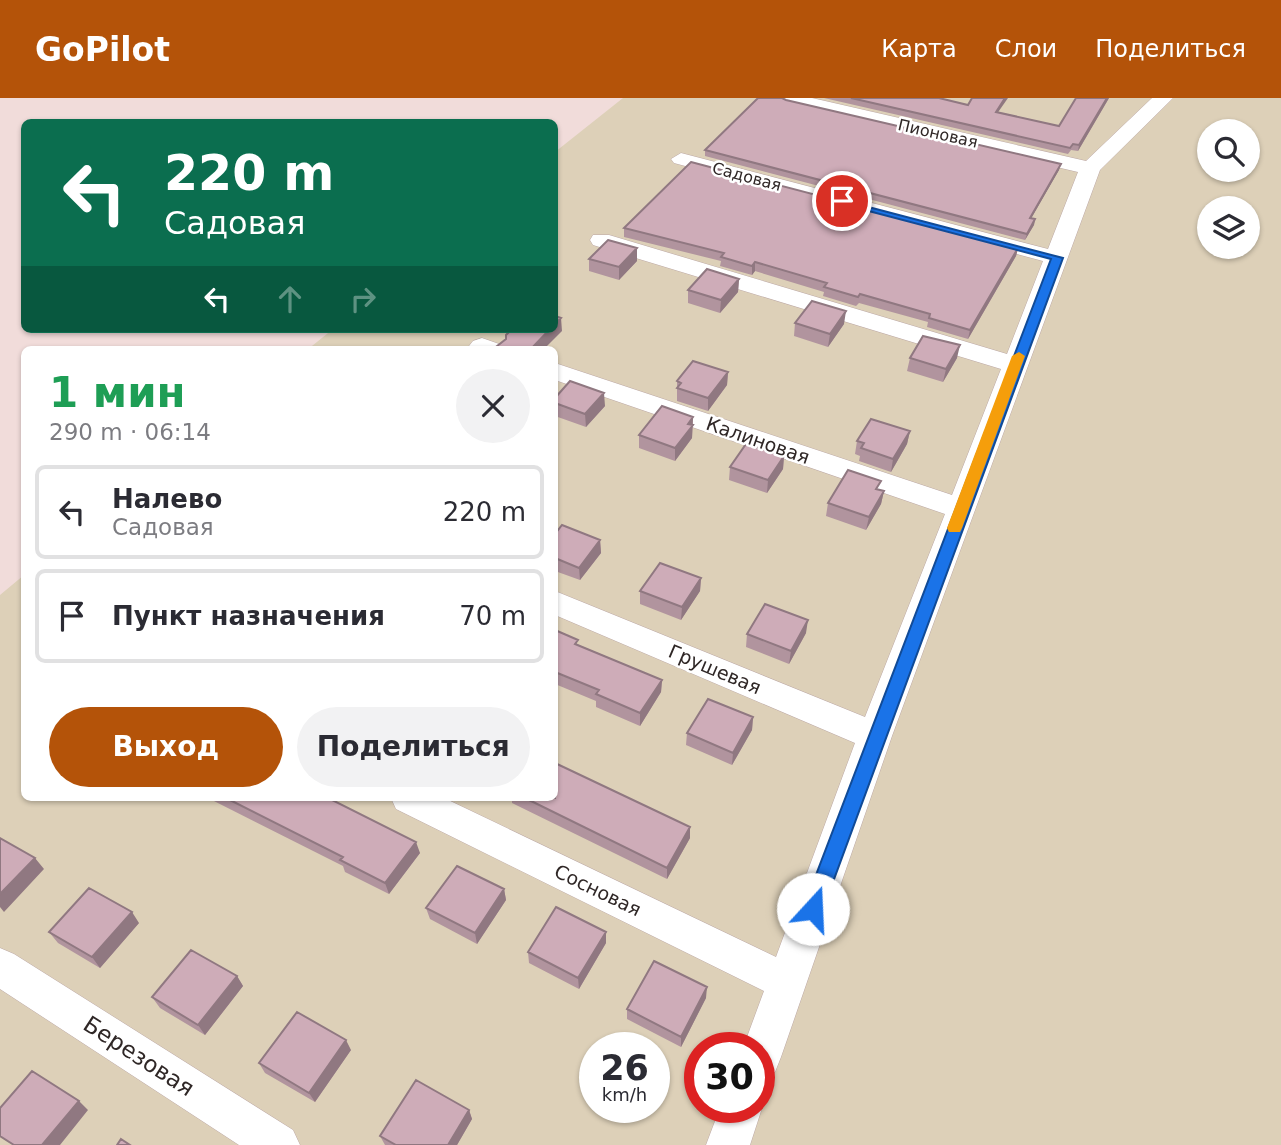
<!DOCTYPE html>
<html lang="ru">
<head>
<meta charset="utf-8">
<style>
  body { margin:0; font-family:"DejaVu Sans",sans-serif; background:#f2f2f3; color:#2b2b33; height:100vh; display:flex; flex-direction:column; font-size:26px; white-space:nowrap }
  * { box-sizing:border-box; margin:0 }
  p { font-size:23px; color:#7c7c81 }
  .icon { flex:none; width:38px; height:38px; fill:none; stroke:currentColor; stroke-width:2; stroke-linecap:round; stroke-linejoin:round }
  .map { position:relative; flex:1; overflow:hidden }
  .details { position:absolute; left:21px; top:248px; width:537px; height:455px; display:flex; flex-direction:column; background:#fff; border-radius:10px; box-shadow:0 2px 5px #0004 }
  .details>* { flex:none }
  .guide { position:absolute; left:21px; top:21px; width:537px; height:214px; border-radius:10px; box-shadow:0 2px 5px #0004; background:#0b6e4f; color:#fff; overflow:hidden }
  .controls { position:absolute; left:1197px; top:21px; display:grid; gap:14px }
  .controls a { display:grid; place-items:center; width:63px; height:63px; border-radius:50%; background:#fff; box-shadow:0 2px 5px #0004; font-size:35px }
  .speed { position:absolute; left:579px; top:934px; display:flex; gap:14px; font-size:35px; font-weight:700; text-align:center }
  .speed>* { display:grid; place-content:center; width:91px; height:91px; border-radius:50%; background:#fff; box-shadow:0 2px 5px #0004; line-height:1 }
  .speed small { font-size:18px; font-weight:400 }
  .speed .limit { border:10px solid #d22; background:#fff; color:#111 }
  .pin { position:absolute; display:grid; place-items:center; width:60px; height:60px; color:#fff; margin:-30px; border:4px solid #fff; border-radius:50%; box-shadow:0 2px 7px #0007 }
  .me { position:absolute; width:77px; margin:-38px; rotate:20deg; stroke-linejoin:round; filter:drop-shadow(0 0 5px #0008) }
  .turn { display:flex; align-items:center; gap:24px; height:147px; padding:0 28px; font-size:32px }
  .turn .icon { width:91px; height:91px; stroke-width:2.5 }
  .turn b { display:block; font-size:49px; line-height:60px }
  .lanes { display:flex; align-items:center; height:66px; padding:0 28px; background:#0003; justify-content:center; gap:35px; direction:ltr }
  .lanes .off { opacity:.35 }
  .round { display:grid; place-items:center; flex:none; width:74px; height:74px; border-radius:37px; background:#f2f2f3 }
  .overview { display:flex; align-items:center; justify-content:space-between; height:119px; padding:0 28px }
  h1 { font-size:42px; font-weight:700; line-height:52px; color:#1e9e55 }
  .action { display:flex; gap:14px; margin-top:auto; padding:14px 28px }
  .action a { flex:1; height:80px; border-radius:42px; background:#b45309; color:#fff; font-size:28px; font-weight:700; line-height:80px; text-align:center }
  .action a+a { background:#f2f2f3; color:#2b2b33 }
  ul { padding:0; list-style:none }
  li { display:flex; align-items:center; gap:21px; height:94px; margin:0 14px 10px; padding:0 14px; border:4px solid #e1e1e2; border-radius:10px }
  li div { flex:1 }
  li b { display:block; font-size:26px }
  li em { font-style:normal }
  header { display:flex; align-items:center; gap:42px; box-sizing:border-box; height:98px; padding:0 35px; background:#b45309; color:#fff }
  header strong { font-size:33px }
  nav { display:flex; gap:38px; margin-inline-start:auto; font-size:24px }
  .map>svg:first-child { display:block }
</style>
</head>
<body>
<header>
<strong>GoPilot</strong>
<nav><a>Карта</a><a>Слои</a><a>Поделиться</a></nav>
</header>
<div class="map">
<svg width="1281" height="1047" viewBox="0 0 1281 1047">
  <rect width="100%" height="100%" fill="#f1dcda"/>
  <path fill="#ddd0b8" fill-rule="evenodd" d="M623,0H1281V1047H0V497L24,477V700H555V252H307L333,231H555V54ZM1209,33H1248V72H1209ZM1209,110H1248V149H1209ZM595,950H654V1010H595ZM700,950H760V1010H700Z"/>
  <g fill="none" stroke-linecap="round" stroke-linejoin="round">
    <g stroke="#bca8a6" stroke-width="1">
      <path id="street" d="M776,0H812L1086,63L1152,0H1173L1100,72L892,638L781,959L775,974L760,980V950H743L764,893L396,711L391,700H444L776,859L855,645L555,517V493L865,619L945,416L555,282V265L952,397L1001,271L593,147L590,142L593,137H609L1007,256L1043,163L674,65L671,61L681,55L1048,151L1078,74L786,6Z
        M482,240L502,247L506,252H472L469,248L473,243Z
        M0,850L14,856L293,1032L300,1047H239L0,891Z
        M760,1003L762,1010L750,1047H706L720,1010H760Z"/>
    </g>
    <use href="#street" fill="#fff" fill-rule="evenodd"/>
  </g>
  <path fill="#b1949e" d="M824,0H939L1059,28L1076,0H1109L1078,53L1071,52L1068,56Z
    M786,2L1059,72L1031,120L1035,121L1034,127L1025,142L705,58V52Z
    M624,130L1018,150L1016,158L968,241L927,229L928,224L859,205L856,208L823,198L824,194L755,173L752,177L720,168L721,163L624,139Z
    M637,150V163L619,182L589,173V161Z
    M739,181L738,194L720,215L688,205V192Z
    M795,225L844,226L828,249L794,238Z
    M910,260H957L943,284L907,273Z
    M728,274L727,287L708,313L677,303V283Z
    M555,300L605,308L586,329L555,318Z
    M693,319L692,340L675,363L639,350V337Z
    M910,333L907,346L891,374L859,363L860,358L855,356L857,343Z
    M784,358L783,371L767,395L729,382L730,369Z
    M884,393L881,406L866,432L826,418L828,405Z
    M555,436L600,442L601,455L580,482L555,473Z
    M701,480L700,493L681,522L640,506V493Z
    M555,532L579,547L662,582L661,594L640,628L596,609V603L555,586Z
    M806,535L789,566L746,549L747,536Z
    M753,619L752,632L732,667L686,647L687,635Z
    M208,700H333L334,703L420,755L389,796L345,774L343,768Z
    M512,700H555L690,740L667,781L512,705Z
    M504,791L506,802L477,846L430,821L426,810Z
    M139,825L100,870L58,845L49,834Z
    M606,845L579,891L529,865L528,854Z
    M237,878L243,888L205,937L160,910L152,899Z
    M706,900L681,949L627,921V911Z
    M351,952L315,1004L265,975L259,965Z
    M469,1012L472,1021L457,1047H385L380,1038Z"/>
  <path fill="#907881" d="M1005,0H1008L994,20L996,14Z
    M1107,0H1109L1078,53L1079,47Z
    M1061,66L1059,72L1028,126L1030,120Z
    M1035,121L1034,127L1025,142L1027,136Z
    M637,150V163L619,182V169Z
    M1018,150L1016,158L968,241L970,232Z
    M755,164V173L752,177V168Z
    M739,181L738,194L720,215L721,202Z
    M846,213L844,226L828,249L830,236Z
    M561,220L562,233L543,252H530L550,231H555V226Z
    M960,247L957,260L943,284L946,271Z
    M728,274L727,287L708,313V300Z
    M604,295L605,308L586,329L585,316Z
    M693,319L692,340L675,363V350L688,326Z
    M910,333L907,346L891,374L893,361Z
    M784,358L783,371L767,395L768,382Z
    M884,393L881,406L866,432L869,419Z
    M600,442L601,455L580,482L579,470Z
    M701,480L700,493L681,522L682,509Z
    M808,522L806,535L789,566L791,553Z
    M662,582L661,594L640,628V615Z
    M753,619L752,632L732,667L733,655Z
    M690,729V740L667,781V770Z
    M416,744L420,755L389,796L385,785Z
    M35,760L44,771L4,814L0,809V796Z
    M504,791L506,802L477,846L475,835Z
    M132,814L139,825L100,870L92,859Z
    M606,834V845L579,891L578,880Z
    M237,878L243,888L205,937L198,927Z
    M707,889L706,900L681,949V939Z
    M346,942L351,952L315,1004L309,995Z
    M79,1003L88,1012L60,1047H42Z
    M469,1012L472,1021L457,1047H448Z"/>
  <path fill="#ceacb8" stroke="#907881" stroke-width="2" d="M758,0H782L786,2L1061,66L1030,120L1035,121L1027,136L705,52Z
    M851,0H939L968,7L972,0H1005L996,14L1059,28L1076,0H1107L1079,47L1073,46L1070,50Z
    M691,64L1018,150L970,232L929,220L930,216L860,196L858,199L824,189L827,185L755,164L752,168L721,159L724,155L624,130Z
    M608,142L637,150L619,169L589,161Z
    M707,171L739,181L721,202L688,192Z
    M812,203L846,213L830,236L795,225Z
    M555,218L561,220L555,226Z
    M512,231H550L530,252H492L506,241V237Z
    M923,238L960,247L946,271L910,260Z
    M693,263L728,274L708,300L677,290L681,285L677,283Z
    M570,283L604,295L585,316L555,305V300Z
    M662,308L693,319L688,326L693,327L675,350L639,337Z
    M871,321L910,333L893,361L861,350L864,345L857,343Z
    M746,346L784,358L768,382L730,369Z
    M848,372L881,383L876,391L884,393L869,419L828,405Z
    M562,427L600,442L579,470L555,460V436Z
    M660,465L701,480L682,509L640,493Z
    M765,506L808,522L791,553L747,536Z
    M555,532L578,542L575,546L662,582L640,615L596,596L599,592L555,574Z
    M708,601L753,619L733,655L687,635Z
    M555,665L690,729L667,770L525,700H555Z
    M226,700H331L330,701L416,744L385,785L340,762L343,759Z
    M0,740L35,760L0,796Z
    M457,768L504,791L475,835L426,810Z
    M89,790L132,814L92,859L49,834Z
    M556,809L606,834L578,880L528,854Z
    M191,852L237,878L198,927L152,899Z
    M654,863L707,889L681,939L627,911Z
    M297,914L346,942L309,995L259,965Z
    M32,973L79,1003L42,1047H14L0,1038V1010Z
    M416,982L469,1012L448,1047H396L380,1038Z
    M121,1041L130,1047H117Z"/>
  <path fill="#1a73e8" stroke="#114b97" stroke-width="2" d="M838,101L1063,160L823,811L820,817L813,819L806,817L803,811L1051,161L838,105Z"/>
  <path fill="#f59e0b" d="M1019,254L1025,258L962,430L960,434H949L947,430L1012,258Z"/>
  <g text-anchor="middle" stroke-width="5" stroke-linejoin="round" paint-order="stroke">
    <g font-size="16" fill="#2f2726" stroke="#fff">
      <text transform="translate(938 35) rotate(13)" y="6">Пионовая</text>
      <text transform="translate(747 78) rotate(15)" y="6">Садовая</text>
    </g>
    <g font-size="19" fill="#2f2726" stroke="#fff">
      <text transform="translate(758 342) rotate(19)" y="7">Калиновая</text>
      <text transform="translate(715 571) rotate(23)" y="7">Грушевая</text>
      <text transform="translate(598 792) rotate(26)" y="7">Сосновая</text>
    </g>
    <g font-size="23" fill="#2f2726" stroke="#fff">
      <text transform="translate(139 958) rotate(33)" y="8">Березовая</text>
    </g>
  </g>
</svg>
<div class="controls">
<a><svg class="icon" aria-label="search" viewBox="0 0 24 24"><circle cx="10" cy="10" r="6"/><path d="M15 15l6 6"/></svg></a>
<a><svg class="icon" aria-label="layers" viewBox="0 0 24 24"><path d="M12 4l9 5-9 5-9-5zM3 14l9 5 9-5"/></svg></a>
</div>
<div class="speed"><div>26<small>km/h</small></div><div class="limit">30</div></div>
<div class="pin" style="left:842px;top:103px;background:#d93025"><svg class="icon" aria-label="arrive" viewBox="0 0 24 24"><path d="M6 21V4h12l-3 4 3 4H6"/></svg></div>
<svg class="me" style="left:813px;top:811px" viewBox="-20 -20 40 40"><circle r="19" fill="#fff"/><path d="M0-13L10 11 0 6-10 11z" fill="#1a73e8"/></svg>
<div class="guide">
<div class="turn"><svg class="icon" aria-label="left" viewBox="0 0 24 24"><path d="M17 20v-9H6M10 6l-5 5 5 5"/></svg><div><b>220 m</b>Садовая</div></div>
<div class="lanes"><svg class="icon" aria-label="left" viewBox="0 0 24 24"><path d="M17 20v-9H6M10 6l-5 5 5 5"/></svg><svg class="icon off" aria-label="ahead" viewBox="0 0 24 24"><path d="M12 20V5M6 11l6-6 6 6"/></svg><svg class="icon off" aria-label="right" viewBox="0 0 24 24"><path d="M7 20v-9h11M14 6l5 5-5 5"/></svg></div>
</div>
<section class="details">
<div class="overview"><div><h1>1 мин</h1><p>290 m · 06:14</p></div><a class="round"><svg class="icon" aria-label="close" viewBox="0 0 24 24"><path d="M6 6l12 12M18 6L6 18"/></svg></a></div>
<ul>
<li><svg class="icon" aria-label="left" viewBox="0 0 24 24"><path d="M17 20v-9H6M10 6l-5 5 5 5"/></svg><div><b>Налево</b><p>Садовая</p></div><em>220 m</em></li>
<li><svg class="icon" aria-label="arrive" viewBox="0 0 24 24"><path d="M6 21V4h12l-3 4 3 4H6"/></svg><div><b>Пункт назначения</b></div><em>70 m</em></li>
</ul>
<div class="action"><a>Выход</a><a>Поделиться</a></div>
</section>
</div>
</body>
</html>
